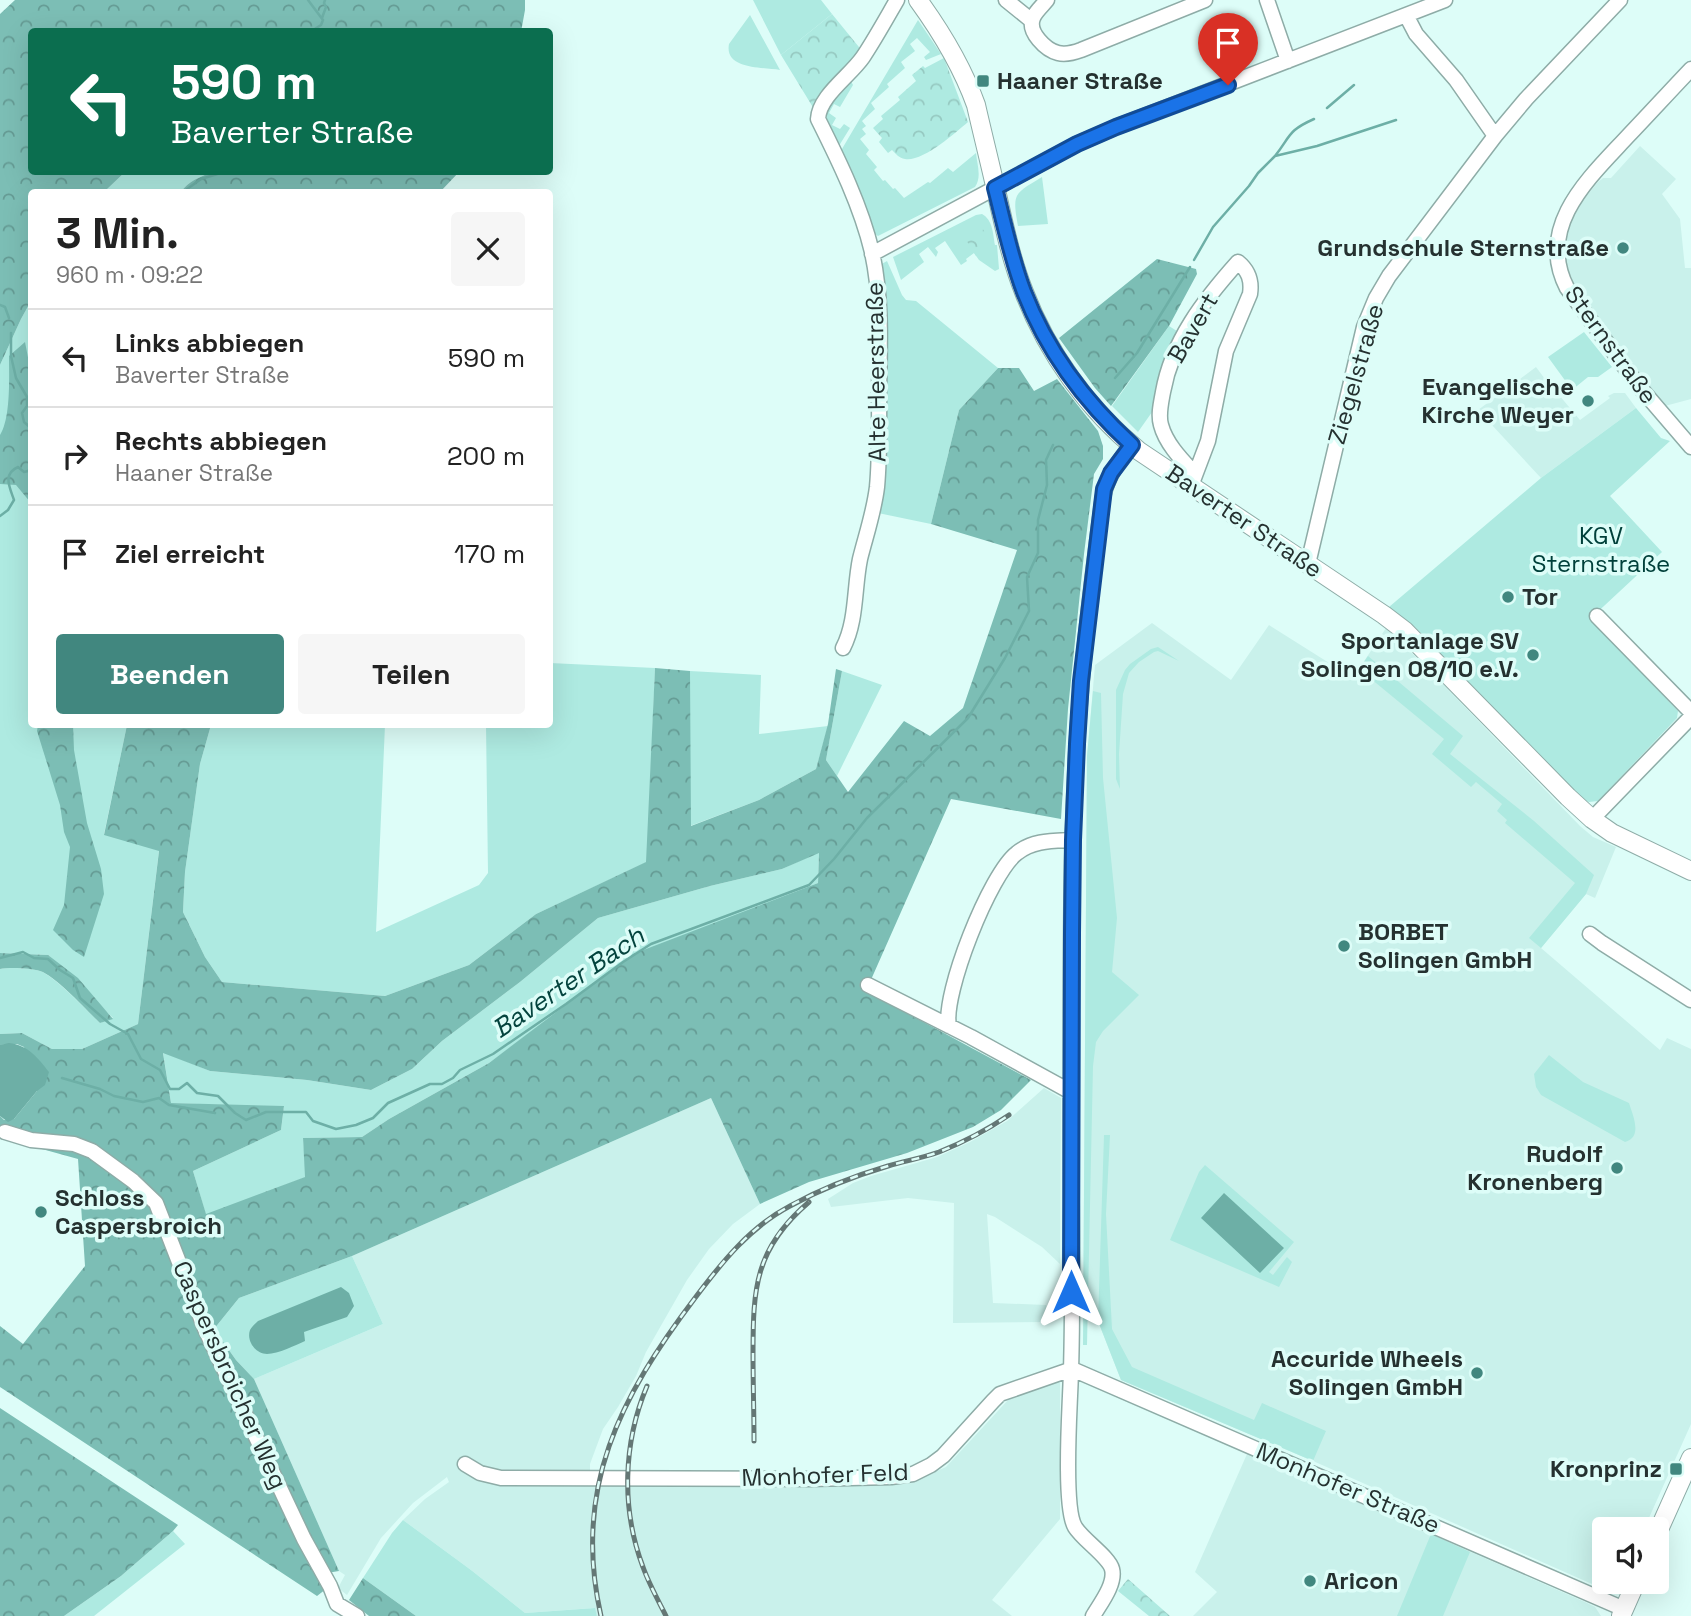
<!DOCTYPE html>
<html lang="de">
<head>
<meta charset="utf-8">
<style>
  body { margin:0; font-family:"Space Grotesk",sans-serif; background:#f6f6f6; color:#222; height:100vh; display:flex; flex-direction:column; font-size:26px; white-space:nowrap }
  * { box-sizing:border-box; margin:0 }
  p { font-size:23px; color:#767676 }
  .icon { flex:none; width:38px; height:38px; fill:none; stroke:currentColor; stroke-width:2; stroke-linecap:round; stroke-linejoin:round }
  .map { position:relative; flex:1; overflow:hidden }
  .drawer { position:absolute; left:28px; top:189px; width:525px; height:539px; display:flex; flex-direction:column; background:#fff; border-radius:7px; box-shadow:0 7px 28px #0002 }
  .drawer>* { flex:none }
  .top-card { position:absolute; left:28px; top:28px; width:525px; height:147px; border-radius:7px; box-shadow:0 7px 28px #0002; background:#0b6e4f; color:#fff; overflow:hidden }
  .fabs { position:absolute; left:1592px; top:1517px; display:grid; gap:14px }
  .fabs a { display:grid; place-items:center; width:77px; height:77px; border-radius:7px; background:#fff; box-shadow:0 7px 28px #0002; font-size:35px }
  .pin { position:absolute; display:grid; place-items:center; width:60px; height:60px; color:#fff; margin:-72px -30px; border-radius:50% 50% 50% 0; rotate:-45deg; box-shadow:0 0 7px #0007 }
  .pin .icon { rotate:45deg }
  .me { position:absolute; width:77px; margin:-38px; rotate:0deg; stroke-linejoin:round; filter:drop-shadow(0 0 5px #0008) }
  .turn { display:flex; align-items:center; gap:24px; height:147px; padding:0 28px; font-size:32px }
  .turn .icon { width:91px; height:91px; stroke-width:2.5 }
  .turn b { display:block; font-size:49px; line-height:60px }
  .round { display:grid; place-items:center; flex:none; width:74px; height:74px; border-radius:7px; background:#f6f6f6 }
  .headline { display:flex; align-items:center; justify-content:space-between; height:119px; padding:0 28px }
  h1 { font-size:42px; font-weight:700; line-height:52px }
  .button { display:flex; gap:14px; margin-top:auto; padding:14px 28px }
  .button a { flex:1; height:80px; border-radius:7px; background:#41877f; color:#fff; font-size:28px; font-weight:700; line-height:80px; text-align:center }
  .button a+a { background:#f6f6f6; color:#222 }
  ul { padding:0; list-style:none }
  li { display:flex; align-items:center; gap:21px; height:98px; padding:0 28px; border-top:2px solid #e0e0e0 }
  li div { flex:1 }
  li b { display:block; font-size:26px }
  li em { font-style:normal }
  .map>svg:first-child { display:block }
</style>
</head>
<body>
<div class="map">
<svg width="1691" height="1616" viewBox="0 0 1691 1616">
  <defs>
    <pattern id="forest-crowns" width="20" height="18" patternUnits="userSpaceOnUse" patternTransform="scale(1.75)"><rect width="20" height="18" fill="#7cbeb5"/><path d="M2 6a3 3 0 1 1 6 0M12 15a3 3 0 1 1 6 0" fill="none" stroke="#659b94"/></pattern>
    <pattern id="park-crowns" width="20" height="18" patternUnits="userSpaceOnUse" patternTransform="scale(1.75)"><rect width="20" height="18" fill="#aeeae1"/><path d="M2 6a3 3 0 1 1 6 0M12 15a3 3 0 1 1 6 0" fill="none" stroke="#96c9c1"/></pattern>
  </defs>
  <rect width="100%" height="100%" fill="#ddfdf8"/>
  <path fill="#c9f1eb" d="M1640,146L1676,179L1662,194L1680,219L1685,268H1691V399L1665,406L1644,382L1580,300L1564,266V241L1568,227L1584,199L1598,182L1603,178H1611Z
    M1536,367L1557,395H1559L1580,420L1610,398L1608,396L1614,393H1625L1636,408L1541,478L1478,410Z
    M1152,623L1231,680L1269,625L1353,678L1386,628L1433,674L1580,826L1593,837L1616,847L1595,898L1586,894L1541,948L1660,1050L1667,1038L1691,1049V1424L1644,1529L1605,1530V1582H1621L1612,1588H1601L1313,1461L1121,1380L1098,1321H1083L1087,756L1095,665Z
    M1044,1088L1061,1098L1060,1264L1042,1247L995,1217L987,1214L993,1303L1046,1305L1047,1322L953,1323L954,1203L908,1198L831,1207L828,1199L853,1183L871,1176L937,1157L970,1142L1007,1121Z
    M711,1098L760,1204L733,1224L709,1249L687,1280L646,1352L636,1376L618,1407L603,1429L590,1464V1482L704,1486L907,1484L946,1467L1009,1399L1058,1381L1060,1383V1519L992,1600L1012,1616H597L594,1608L525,1613L471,1570L403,1520L425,1499L449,1482L447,1477L413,1503L381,1538L347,1595L338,1588L345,1575L339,1571L254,1379L383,1324L352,1256Z
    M1247,1454L1585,1602L1595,1607L1601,1616H1193L1217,1592L1195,1572Z"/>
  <path fill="#aeeae1" d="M753,0H821L832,14L781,55Z
    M750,15L780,70C763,67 724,70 729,44Z
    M918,20L941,54L926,60L924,57L930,52L917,38L910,44L915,51L901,62L905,68L887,84L889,87L871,103L875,109L862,121L866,126L862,129L866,134L860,139L869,150L866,154L877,167L874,170L883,181L885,180L893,189L895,188L904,198L928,182L930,183L948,168L953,172L976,153C977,164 982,177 975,187L878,236L871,231L839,154Z
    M850,79L853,85L840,107L834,104L829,113L836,118L832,125L840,129L844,124L850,128L837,149L823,112Z
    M125,172H212C200,177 188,181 181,192H104Z
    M1042,177L1048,224L1018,226C1012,193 1014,194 1042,177Z
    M982,214C993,220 993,234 995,245H997L999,269L995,271L979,260L974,253L966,259L967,261L961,265L945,241L935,248L938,252L936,257L928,247L919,254L924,262L901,280L893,257L976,215Z
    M887,261L902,295L906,300L916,301L998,368L959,410L931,524L878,513L880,265Z
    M31,301L32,724L127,725L104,834L159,850L138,1024L82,1049H52L22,1033L0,1034V969C10,967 30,968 40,971C55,976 87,1011 100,1023L113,1018L48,955L0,953V365L21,319Z
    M1169,326L1180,333L1157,405L1138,432L1112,406Z
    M1584,332L1612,367L1598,377H1588L1572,390L1548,357Z
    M1636,408L1661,438L1670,441L1610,496L1662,552L1590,619L1678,711L1677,718L1598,801L1589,802L1581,799L1415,627L1389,607L1541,478Z
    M1158,647L1179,661L1158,651L1154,652L1139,662L1129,673L1123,694L1119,754L1120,789L1116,779V690L1125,670L1130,664L1151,649Z
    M1368,656L1463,736L1450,754L1534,821L1594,875L1586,894L1541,948L1529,938L1575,883L1505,823L1507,820L1497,811L1502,804L1476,782L1471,787L1432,754L1444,739L1359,669Z
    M550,663L655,668L647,862L536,914L469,965L385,996L222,982L205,957L183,912L185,872L200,764L211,725H385L376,932L479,885L488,873L486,725L550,724Z
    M690,671L761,675L759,734L828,726L816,769L759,800L690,826Z
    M842,671L882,685L837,776L826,760Z
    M1093,691L1101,693L1103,778L1117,918L1112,972L1139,995L1103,1031L1096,1042L1093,1066L1087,1345H1083L1087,756Z
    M819,852L818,883L729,918L551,1017L489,1063L389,1119L362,1137L303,1138L306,1177L206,1215L193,1171L281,1130L284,1107L171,1103L163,1052L210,1071L307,1080L371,1090L412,1069L442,1041L520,982L598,918L710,886L782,869Z
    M1549,1055L1583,1082L1629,1103C1633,1116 1643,1137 1625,1142L1541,1095L1536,1087L1534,1074Z
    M1104,1135H1110L1106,1214L1112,1329L1132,1367L1254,1420L1262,1403L1326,1431L1313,1461L1121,1380L1098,1321Z
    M1205,1165L1294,1242L1269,1272L1273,1275L1287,1257L1292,1262L1279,1287L1170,1240L1199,1172Z
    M352,1256L383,1324L254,1379L236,1360L214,1329L239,1298Z
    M403,1520L471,1570L525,1613L595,1608L597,1616H416L363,1578L392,1533Z
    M173,1531L185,1544L94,1616H64L121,1576Z
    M1431,1534L1470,1552L1443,1616H1397Z"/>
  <path fill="url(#forest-crowns)" fill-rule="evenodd" d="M15,0H525V10L521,32H32V172H125L104,192H32L31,301L21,319L0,365V14Z
    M212,172H459L440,192H181C188,181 200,177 212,172Z
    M1157,259L1196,269L1197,274L1169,326L1111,406L1095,388L1059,338Z
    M25,342L32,378L31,503L16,485L0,484V435C11,418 9,376 9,356Z
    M998,368H1019L1034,391L1057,379L1098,431L1103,446V459L1094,474L1084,554L1068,709L1061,819L951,799L866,991L1031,1080L1001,1110L973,1127L907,1153L809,1182L760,1204L711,1098L352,1256L239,1298L214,1329L236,1360L254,1379L339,1571L327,1573L326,1589L317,1596L0,1387V1326L23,1344L85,1266L78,1159L13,1141L0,1134V1116L4,1120L14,1119L37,1091L24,1047L17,1044L0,1045V1034L22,1033L52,1049H82L138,1024L159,851L104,835L127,725H211L200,764L185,872L183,912L205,957L222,982L385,996L469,965L536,914L646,862L655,668L690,671L691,826L759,800L816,769L828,724L836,669L842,671L826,760L848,792L904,721L930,736L963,708L1017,550L931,524L959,410ZM819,853L818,883L633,954L489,1063L389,1119L362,1137L303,1138L305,1177L206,1214L193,1171L281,1130L284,1106L171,1103L163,1053L210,1071L307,1080L371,1090L412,1069L442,1041L520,982L598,918L710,886L782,869Z
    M38,725H73L74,750L87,823L101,869L104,894L84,957L73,950L53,930L64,905L70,847L64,832L60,805L37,731Z
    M0,953L48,955L78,978L113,1019L100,1023C87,1011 56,976 40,971C30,968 10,967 0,969Z
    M0,1408L178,1525L173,1531L121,1576L64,1616H0Z
    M363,1578L416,1616H369L349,1600Z"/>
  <path fill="url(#park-crowns)" d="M832,14L863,52L814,109L781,55Z
    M944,58L968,122C955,133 923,162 905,159C899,158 896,154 892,150L888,153L879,142L882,138L873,128L883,119L881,116L900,100L898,97L916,81L912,75L923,66L925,68Z
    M977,220L993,245L976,256L960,230Z
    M1128,1579L1170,1616H1149L1118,1591Z"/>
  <path fill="#6dafa6" d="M9,1043C28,1045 38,1058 49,1072L45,1085L37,1091L14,1119L8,1122L0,1116V1045Z
    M1224,1193L1284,1248L1260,1273L1201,1218Z
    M341,1287L349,1293L354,1306L347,1317L304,1332L305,1341C296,1345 278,1354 267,1354C256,1354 246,1341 250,1330C252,1326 255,1324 258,1321Z"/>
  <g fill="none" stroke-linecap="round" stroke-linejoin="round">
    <path stroke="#6dafa6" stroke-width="2.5" d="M308,0L323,20L321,25L310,32
      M322,18L326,7L324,3L325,0
      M1327,108L1354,85
      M1275,156C1291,136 1287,131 1314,119
      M183,192L201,179L224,172
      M1194,260L1213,227L1249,186L1258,173L1275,156L1317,146L1396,120
      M0,305L5,307L9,318
      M11,333V356L16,378L27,397V406L22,413L24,422L32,429
      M1115,378L1137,353L1190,267
      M0,516L8,510L14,500C10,488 2,474 18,467L24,472L28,471L32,467
      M0,958L23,952L34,958L48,959L60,970L73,978L80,998L110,1024L128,1034L141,1059L160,1070L170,1089H179L187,1083L197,1093L218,1096L235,1113L246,1120L266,1112H306L313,1121L336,1129L356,1125L373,1118L388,1103L430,1084H442L453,1078L460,1070L493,1054L566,1004L623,962L651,944L809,885L834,859L867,818L968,718L1005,658L1029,611L1027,577L1038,553V520L1047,485L1046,460L1053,445
      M62,1078L100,1089L114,1096L143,1102L159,1098L169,1105L215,1113"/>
    <g stroke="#8eaca7" stroke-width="17">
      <path id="minor" d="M1006,0L1032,21
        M1047,0C1043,5 1035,12 1033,18C1027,32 1046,50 1058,53C1066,55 1073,53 1081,50L1205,0
        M1267,0L1288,61
        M1406,15L1416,34L1456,80L1495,136
        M1691,69C1670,91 1649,114 1628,136C1590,177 1535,226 1567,288L1637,384L1691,447
        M872,254L1077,144L1116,127L1445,0
        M1191,486L1208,441L1226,351L1250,294C1252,281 1249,271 1238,262C1204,300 1172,341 1163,392C1161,403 1158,415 1161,425C1166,444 1182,460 1195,474
        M1308,564L1364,327L1376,298L1389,276L1495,136L1526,99L1620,0
        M1597,616L1691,712
        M843,648C857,621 854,588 860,559C866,535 874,512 877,487C880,455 879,422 879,391C880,344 882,298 872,252C861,206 839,161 818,119C819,96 850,76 863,57C875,39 886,19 897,0
        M1592,819L1691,717
        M1590,934L1602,943L1691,1000
        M868,985L971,1037L1071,1092
        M949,1026C942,995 990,873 1017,853C1033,840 1053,841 1073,840
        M5,1132L31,1140L74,1144L92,1151L133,1181L156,1203L205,1329L304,1539L330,1586L337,1604L357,1616
        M1072,1369L1624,1609
        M465,1464L480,1473L501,1478L810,1479L891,1477L913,1474L931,1465L943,1456L993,1401L1000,1394L1072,1369
        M1093,1616C1100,1604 1116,1584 1112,1569C1109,1557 1083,1540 1075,1527C1064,1509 1069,1420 1070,1396C1075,1295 1070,1193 1071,1092C1071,975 1070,858 1077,742C1082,660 1092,578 1103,497C1107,477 1118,461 1132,445"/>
    </g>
    <g stroke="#8eaca7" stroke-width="20">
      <path id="major" d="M918,0C942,33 962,66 976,105C983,136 991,167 998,199C1005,230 1012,262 1024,292C1047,352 1088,410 1139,451L1384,615L1405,631L1568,797L1592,819L1612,833L1691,871
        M1657,1534L1691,1458
        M1621,1616L1636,1582"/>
    </g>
    <use href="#minor" stroke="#fff" stroke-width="14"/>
    <use href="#major" stroke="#fff" stroke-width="18"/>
    <g stroke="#647775" stroke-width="5">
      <path id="rail" d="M647,1386C623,1443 621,1509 643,1567C649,1584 658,1600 666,1616
        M754,1441C754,1412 753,1383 753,1354C753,1288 755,1248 809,1202
        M601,1616C572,1489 620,1397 695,1298C722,1262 750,1227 790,1206C821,1189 854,1176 888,1166C905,1161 922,1158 939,1152C964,1142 987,1130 1009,1115"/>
    </g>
    <use href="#rail" stroke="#ddfdf8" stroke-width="2.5" stroke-dasharray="8" stroke-linecap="butt"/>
  </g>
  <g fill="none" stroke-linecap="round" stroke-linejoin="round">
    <g stroke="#114b97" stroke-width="18">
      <path id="route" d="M1071,1292L1072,933L1073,840L1077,744L1081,681L1104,489L1111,473L1132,445C1085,402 1047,351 1024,292C1011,258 1004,223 995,188L1077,144L1116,127L1228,85"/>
    </g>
    <use href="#route" stroke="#1a73e8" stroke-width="12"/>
  </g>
  <g fill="#41877f" stroke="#ddfdf8" stroke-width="2.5">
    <rect x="976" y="74" width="14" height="14" rx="3.5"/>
    <circle cx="1623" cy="248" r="7"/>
    <circle cx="1588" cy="401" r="7"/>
    <circle cx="1508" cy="597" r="7"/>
    <circle cx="1533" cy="655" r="7"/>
    <circle cx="1344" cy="946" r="7"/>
    <circle cx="1617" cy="1168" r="7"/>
    <circle cx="41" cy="1212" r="7"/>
    <circle cx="1477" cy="1373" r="7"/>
    <rect x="1669" y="1462" width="14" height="14" rx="3.5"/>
    <circle cx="1310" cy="1581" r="7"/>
  </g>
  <g text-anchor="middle" stroke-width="7" stroke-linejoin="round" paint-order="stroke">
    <g font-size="24" font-weight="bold" fill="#253130" stroke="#ddfdf8" text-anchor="end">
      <text x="997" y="89" text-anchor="start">Haaner Straße</text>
      <text x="1609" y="256">Grundschule Sternstraße</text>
      <text x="1574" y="395">Evangelische<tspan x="1574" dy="28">Kirche Weyer</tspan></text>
      <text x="1522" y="605" text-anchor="start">Tor</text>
      <text x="1519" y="649">Sportanlage SV<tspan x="1519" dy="28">Solingen 08/10 e.V.</tspan></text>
      <text x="1358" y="940" text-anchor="start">BORBET<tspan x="1358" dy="28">Solingen GmbH</tspan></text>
      <text x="1603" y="1162">Rudolf<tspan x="1603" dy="28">Kronenberg</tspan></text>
      <text x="55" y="1206" text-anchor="start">Schloss<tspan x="55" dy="28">Caspersbroich</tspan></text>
      <text x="1463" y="1367">Accuride Wheels<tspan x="1463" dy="28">Solingen GmbH</tspan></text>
      <text x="1662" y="1477">Kronprinz</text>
      <text x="1324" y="1589" text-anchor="start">Aricon</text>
    </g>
    <g font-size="24" fill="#253130" stroke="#ddfdf8">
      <text transform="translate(1193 328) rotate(-60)" y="8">Bavert</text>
      <text transform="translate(1611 345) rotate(54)" y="8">Sternstraße</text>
      <text transform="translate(876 372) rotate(-91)" y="8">Alte Heerstraße</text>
      <text transform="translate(1356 374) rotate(-74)" y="8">Ziegelstraße</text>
      <text transform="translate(1244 521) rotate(34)" y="8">Baverter Straße</text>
      <text transform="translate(230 1375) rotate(66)" y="8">Caspersbroicher Weg</text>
      <text transform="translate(825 1475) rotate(-2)" y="8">Monhofer Feld</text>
      <text transform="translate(1348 1488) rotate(23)" y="8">Monhofer Straße</text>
    </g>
    <g font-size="24" fill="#00403a" stroke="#ddfdf8">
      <text x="1601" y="544">KGV<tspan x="1601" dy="28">Sternstraße</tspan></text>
    </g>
    <g font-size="26" font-style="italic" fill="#04443e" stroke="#ddfdf8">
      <text transform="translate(568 982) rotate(-34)" y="9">Baverter Bach</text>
    </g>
  </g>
</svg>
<div class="fabs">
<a><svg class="icon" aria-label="sound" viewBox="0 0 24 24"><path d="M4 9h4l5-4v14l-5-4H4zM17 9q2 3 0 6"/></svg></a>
</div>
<div class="pin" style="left:1228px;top:85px;background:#d93025"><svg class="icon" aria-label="arrive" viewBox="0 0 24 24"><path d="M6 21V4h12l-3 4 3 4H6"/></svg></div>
<svg class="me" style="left:1071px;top:1292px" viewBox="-20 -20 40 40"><path d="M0-17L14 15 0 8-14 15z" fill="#1a73e8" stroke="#fff" stroke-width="4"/></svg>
<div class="top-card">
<div class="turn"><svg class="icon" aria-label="left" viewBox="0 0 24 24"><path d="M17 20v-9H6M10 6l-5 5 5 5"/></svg><div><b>590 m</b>Baverter Straße</div></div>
</div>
<section class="drawer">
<div class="headline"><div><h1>3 Min.</h1><p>960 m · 09:22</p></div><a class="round"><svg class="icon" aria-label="close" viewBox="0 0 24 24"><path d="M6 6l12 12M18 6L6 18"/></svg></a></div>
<ul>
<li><svg class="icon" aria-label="left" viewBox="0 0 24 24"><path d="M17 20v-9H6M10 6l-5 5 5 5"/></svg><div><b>Links abbiegen</b><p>Baverter Straße</p></div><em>590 m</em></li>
<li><svg class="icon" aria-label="right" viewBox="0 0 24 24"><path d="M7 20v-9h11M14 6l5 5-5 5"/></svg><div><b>Rechts abbiegen</b><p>Haaner Straße</p></div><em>200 m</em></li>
<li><svg class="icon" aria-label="arrive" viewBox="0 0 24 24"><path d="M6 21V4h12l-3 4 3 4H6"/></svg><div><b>Ziel erreicht</b></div><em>170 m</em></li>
</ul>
<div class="button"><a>Beenden</a><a>Teilen</a></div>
</section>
</div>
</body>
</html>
